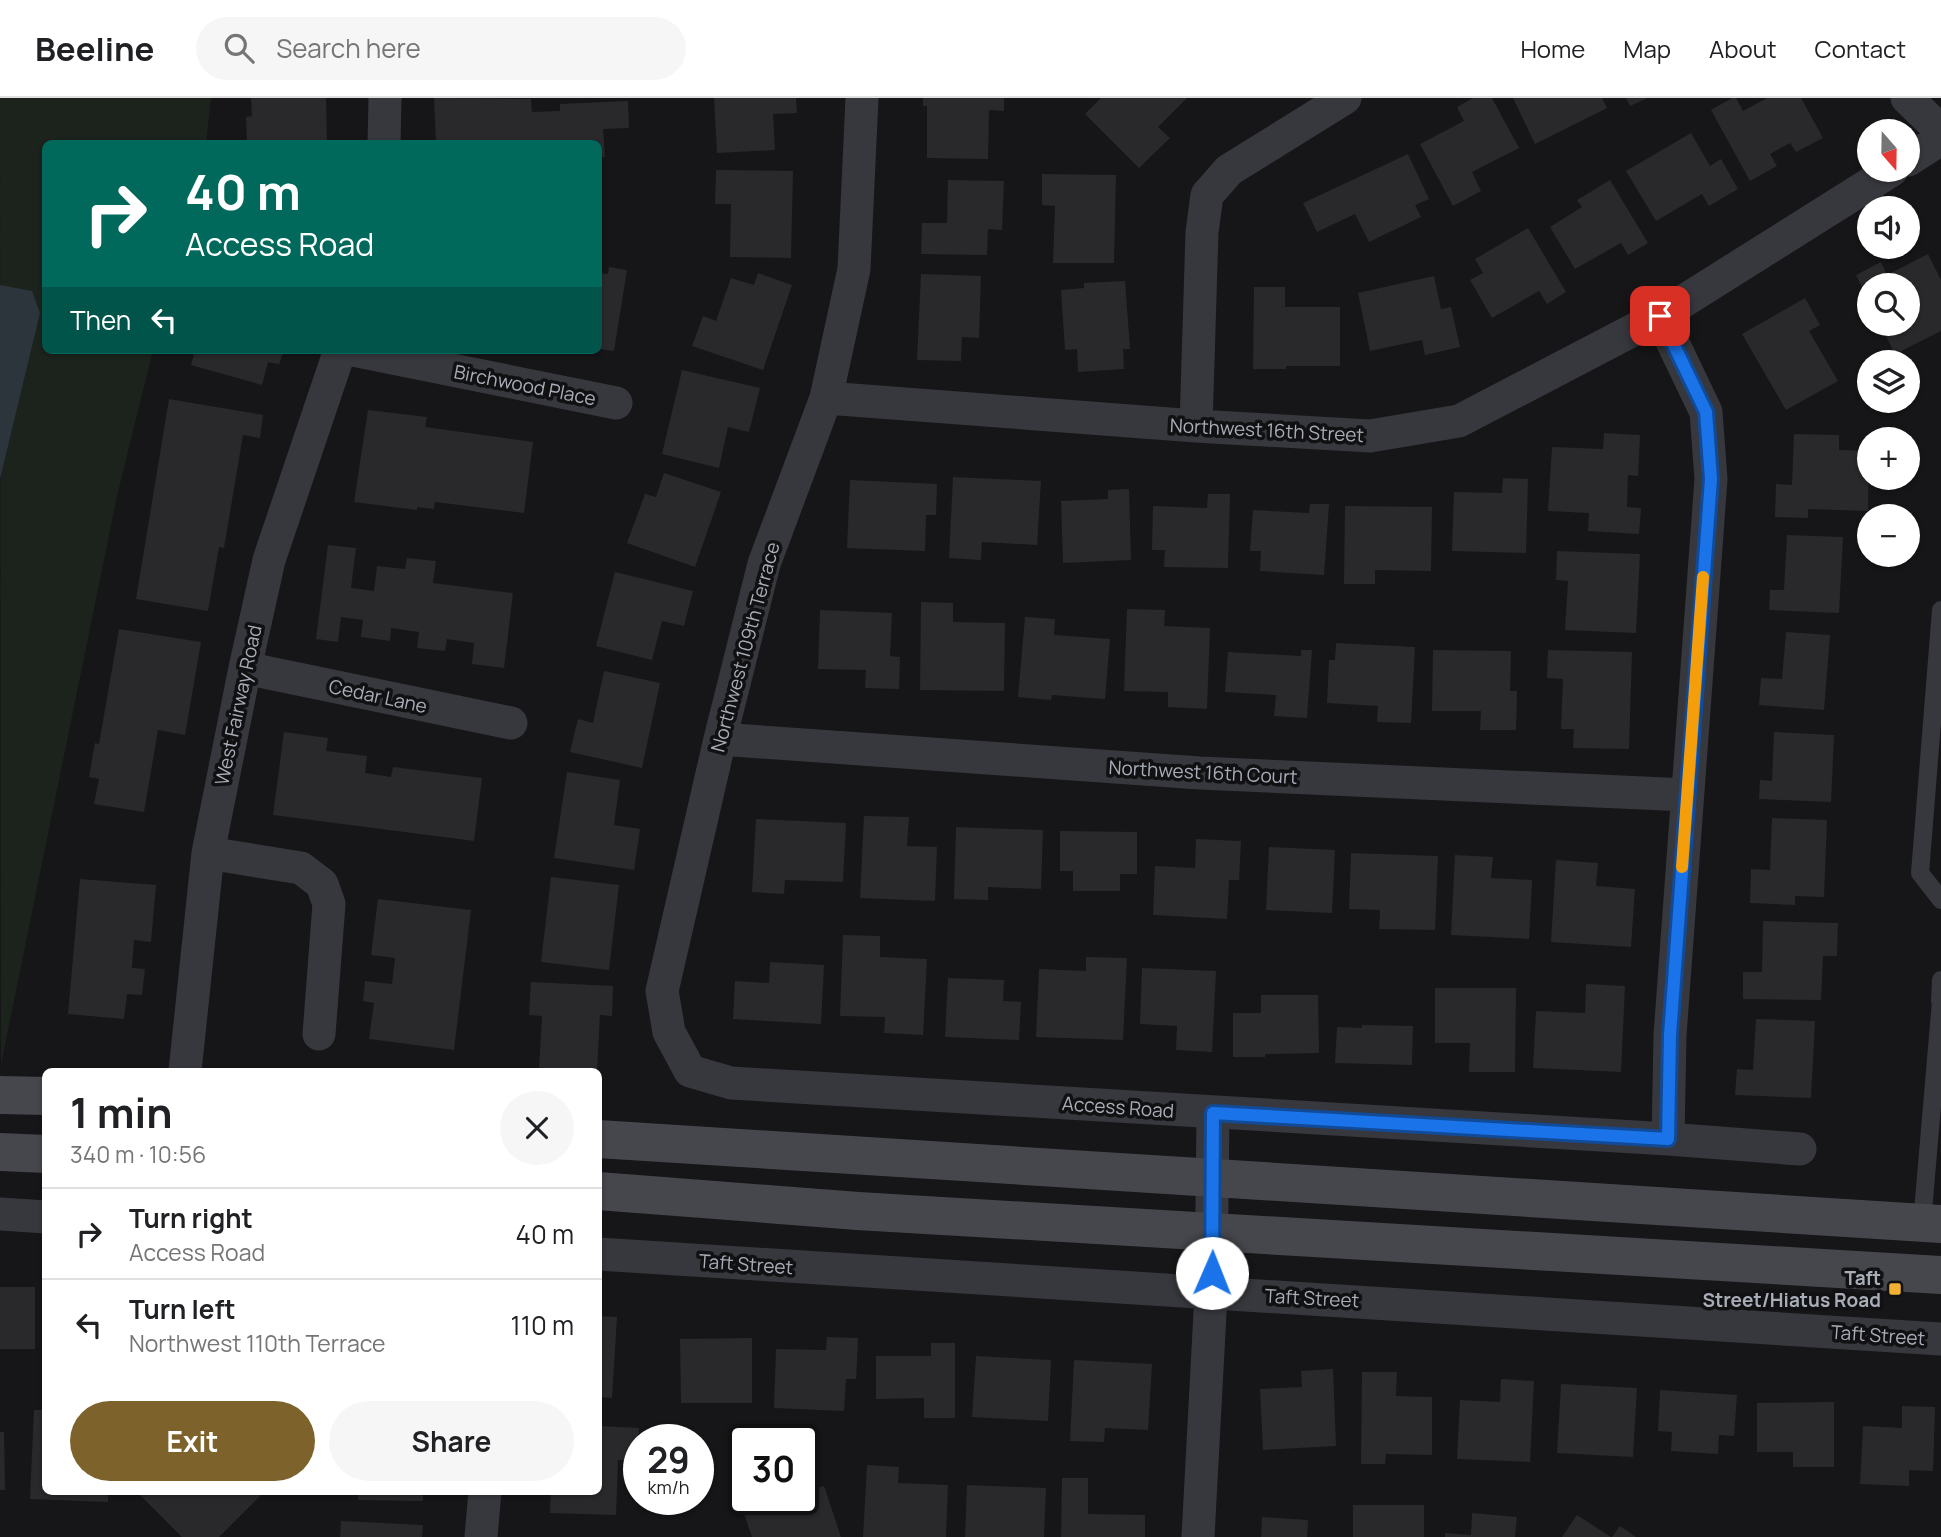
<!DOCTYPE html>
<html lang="en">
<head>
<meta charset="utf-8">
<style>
  body { margin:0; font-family:Manrope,sans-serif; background:#f6f6f6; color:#202124; height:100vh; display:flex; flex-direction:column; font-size:26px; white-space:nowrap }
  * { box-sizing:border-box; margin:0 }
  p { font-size:23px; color:#757577 }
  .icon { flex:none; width:38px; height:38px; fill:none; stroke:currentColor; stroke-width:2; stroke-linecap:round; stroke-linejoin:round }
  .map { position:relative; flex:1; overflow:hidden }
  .sheet { position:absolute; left:42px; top:970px; width:560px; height:427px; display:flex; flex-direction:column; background:#fff; border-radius:10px; box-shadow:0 2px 5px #0004 }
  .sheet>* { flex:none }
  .banner { position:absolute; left:42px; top:42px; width:560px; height:214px; border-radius:10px; box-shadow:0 2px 5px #0004; background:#00695c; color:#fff; overflow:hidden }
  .needle { width:46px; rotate:160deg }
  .buttons { position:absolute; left:1857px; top:21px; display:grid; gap:14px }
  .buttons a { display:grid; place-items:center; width:63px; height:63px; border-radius:50%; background:#fff; box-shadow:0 2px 5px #0004; font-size:35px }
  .speed { position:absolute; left:623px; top:1326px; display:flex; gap:14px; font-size:35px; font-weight:700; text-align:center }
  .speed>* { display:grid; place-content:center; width:91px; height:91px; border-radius:50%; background:#fff; box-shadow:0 2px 5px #0004; line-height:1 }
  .speed small { font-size:18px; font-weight:400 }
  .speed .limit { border:4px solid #111; border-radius:10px; background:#fff; color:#111 }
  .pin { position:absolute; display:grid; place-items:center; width:60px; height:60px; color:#fff; margin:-30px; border-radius:14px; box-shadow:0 4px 10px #0006 }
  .me { position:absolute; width:77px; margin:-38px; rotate:1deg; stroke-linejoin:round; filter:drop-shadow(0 0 5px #0008) }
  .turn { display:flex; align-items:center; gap:24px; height:147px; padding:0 28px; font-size:32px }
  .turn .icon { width:91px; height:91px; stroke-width:2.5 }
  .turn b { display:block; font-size:49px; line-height:60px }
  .then { display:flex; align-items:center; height:66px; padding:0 28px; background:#0003; gap:14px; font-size:26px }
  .round { display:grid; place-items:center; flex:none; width:74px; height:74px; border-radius:37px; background:#f6f6f6 }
  .overview { display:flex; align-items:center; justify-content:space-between; height:119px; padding:0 28px }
  h1 { font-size:42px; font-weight:700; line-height:52px }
  .cta { display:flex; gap:14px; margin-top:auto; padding:14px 28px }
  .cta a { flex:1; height:80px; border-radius:42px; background:#7e622b; color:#fff; font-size:28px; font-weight:700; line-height:80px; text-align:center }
  .cta a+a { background:#f6f6f6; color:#202124 }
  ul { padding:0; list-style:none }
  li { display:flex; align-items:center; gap:21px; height:91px; padding:0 28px; border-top:2px solid #e0e0e0 }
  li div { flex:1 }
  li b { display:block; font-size:26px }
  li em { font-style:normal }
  header { display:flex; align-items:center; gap:42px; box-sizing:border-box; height:98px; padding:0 35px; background:#fff; border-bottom:2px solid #e0e0e0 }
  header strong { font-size:33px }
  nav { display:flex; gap:38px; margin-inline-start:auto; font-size:24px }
  .search { width:490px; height:63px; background:#f6f6f6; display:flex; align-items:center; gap:18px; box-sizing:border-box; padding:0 24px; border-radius:38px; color:#757577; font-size:26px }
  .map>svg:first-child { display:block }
</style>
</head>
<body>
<header>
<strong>Beeline</strong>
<div class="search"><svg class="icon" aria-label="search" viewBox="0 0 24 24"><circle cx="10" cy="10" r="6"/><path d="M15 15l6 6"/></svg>Search here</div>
<nav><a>Home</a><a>Map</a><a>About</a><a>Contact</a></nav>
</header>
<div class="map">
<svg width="1941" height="1439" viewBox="0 0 1941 1439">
  <rect width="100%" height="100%" fill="#161618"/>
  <path fill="#1c231d" d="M0,0H211L206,45L46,46V252H153L117,398L1,966Z"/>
  <path fill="#2c353c" d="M0,187L32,193L40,215L0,381Z"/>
  <path fill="#29292c" d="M251,0H326L327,46H247L246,19L252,18Z
    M434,0L531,1L532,14L560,13V6L628,3L629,30L603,31L605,59H600L598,46H436Z
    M714,0H796L797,15L773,16L775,52L717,55Z
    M923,0H1004V13L989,12L988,61L927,60V8H923Z
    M1101,0H1187L1158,29L1170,40L1139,70L1085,16Z
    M1473,0H1492L1519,50L1472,74L1481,93L1453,108L1420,46L1464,23L1457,9Z
    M1513,0H1602L1607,10L1535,46Z
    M1626,0H1647L1630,8Z
    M1732,0H1736L1743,13L1767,0H1801L1823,40L1796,54L1790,45L1770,56L1777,68L1750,83L1711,12Z
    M1691,35L1710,68L1721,61L1738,91L1709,108L1702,96L1656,123L1626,73Z
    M1408,56L1429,101L1415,107L1421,119L1369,144L1355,116L1317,134L1303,105Z
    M716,72L793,73L791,160L730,159L731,106H715Z
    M1042,76L1116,77L1114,165H1053L1055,108L1042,107Z
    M948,82L1004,83L1002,132L988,131L987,157L921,156L922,125H947Z
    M1610,82L1648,145L1628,157L1621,145L1575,171L1550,129L1582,109L1577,102Z
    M1528,130L1566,194L1547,206L1539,193L1492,220L1470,182L1483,175L1475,161Z
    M1928,156L1941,182V233L1895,256L1880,226H1908V187H1869V203L1856,177L1881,164L1887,177Z
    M609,169L627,172L614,253L598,251V175L608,176Z
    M758,175L792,187L763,272L692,248L703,218L716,223L731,180L754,187Z
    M921,176L981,178L979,240L962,239L961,263L917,262Z
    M1434,178L1441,211L1451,209L1460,249L1425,257L1422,242L1370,253L1358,195Z
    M1125,183L1130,251H1123L1124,271L1078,274L1077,251L1065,252L1061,192L1084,190V185Z
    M1254,189H1285V209H1340V268H1286V271H1253Z
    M1805,200L1820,227L1809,233L1838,283L1786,312L1742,236Z
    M195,252H284L279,266L268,264L262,287L191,267Z
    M682,272L760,290L749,334L728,329L719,370L662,356Z
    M169,301L263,317L260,340L243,337L224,450L219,449L208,513L136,501Z
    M368,312L427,319L425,329L533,344L524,415L435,404L434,411L417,409V412L354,404Z
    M1604,335L1640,337L1638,378L1628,377L1627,409L1641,410L1639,436L1588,433L1589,415L1548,413L1552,349L1603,351Z
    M1794,336L1839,337V352L1869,353L1868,413L1808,411V420L1775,419L1776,386L1792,387Z
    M664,375L721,394L695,469L627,445L645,396L656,399Z
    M953,379L1041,383L1037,447L982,444L981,462L949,460Z
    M1503,380L1528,381L1526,455L1452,453L1454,394L1502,395Z
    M850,382L937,386L936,417H926L925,453L847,450Z
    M1129,391L1131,462L1063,465L1061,403L1108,401V392Z
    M1208,396H1230L1228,470L1164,469L1165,452H1152L1153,408L1207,410Z
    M1310,406H1329L1324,477L1260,473L1261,453H1250L1253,412L1309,415Z
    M1345,408L1432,409L1431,473L1375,472V486H1344Z
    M1787,437L1843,439L1839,515L1769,512L1770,492H1784Z
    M328,447L356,450L351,490L374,493L377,468L405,471L407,460L436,463L433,485L513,495L504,570L472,566L474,545L447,541L445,553L417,550L419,534L391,530L390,543L361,539L363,522L341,519L338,544L316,541Z
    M1557,453L1640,456L1636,535L1565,532L1568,483L1556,482Z
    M615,474L693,493L684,528L662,523L652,562L596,548Z
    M921,504L953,505V524L1005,525L1004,593L920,592Z
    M1127,511L1165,512L1164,528L1210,530L1207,611L1168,609V594L1124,593Z
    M820,512L892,515L890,558L900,559L899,591L865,590L866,572L818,571Z
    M1025,519L1055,521L1054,537L1110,541L1105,601L1052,597L1051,602L1018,599Z
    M119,531L201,544L185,637L158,632L144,714L94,706L99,681L89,679L95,645L99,646Z
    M1786,534L1830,537L1824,612L1759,607L1761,580L1782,581Z
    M1336,545L1415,549L1411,625L1377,624L1378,608L1327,605L1329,562H1335Z
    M1301,552H1312L1307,620L1274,618L1276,597L1225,594L1228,554L1301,558Z
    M1433,552L1511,553L1510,593H1517L1516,632H1480L1481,613H1432Z
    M1548,552L1632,554L1629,651L1573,650L1574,631H1561L1563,581L1547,580Z
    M604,573L660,585L642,670L570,654L578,621L593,625Z
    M284,634L328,640L326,653L367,658L365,675L391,679L393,669L482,680L474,743L273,717Z
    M1774,634L1834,637L1831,704L1759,701L1760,682L1772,683Z
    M567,674L620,682L614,727L640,731L634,772L554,760Z
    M864,718L909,719L907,748L937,749L935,803L860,800Z
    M1772,720L1827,722L1824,799L1795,798V807L1750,805L1751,771L1770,772Z
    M756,721L846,725L843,784L785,782L784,796L752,794Z
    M956,729L1043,732L1041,791L988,789V802L954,801Z
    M1060,733L1137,734V776H1120V793H1073V773H1060Z
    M1196,741L1241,743L1239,782H1229L1227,821L1153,817L1155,768L1195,770Z
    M1269,749L1335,752L1332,815L1266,812Z
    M1351,755L1438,758L1435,832L1379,831L1380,812L1349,811Z
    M1455,757L1493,759L1491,780L1532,782L1529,841L1451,837Z
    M1556,762L1598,765L1596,788L1635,791L1631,849L1551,844Z
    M551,779L619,787L609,872L541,864Z
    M80,781L156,787L151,844L134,842L132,870L145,871L142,897L127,896L124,921L68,916Z
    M378,801L471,812L454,952L369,941L374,905L363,903L365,883L392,886L395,860L371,857Z
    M1763,823L1838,825L1837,858H1823L1821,902L1743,901V874H1762Z
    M843,837L880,838V859L927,861L923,937L884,935L885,919L840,918Z
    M1086,859L1127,860L1123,942L1036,939L1039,871L1086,873Z
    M770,864L824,867L821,926L733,921L735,883L769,885Z
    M1142,870L1216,873L1212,954L1176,952L1177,928L1140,926Z
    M948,880L1004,882L1003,903L1021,904L1019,942L945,939Z
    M531,884L613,888L612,918L600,917L597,973L539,971L542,918L529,917Z
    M1586,886L1625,888L1621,974L1533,970L1536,913L1585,915Z
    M1435,890H1516L1515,974H1469L1470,945H1435Z
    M1261,897H1318L1319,955L1265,956V959H1233V915H1261Z
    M1756,921L1815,923L1811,1000L1735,997L1737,971L1753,972Z
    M1362,927L1413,928L1412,967L1335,965L1337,929L1362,930Z
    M0,1189H35V1251H0Z
    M598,1218L617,1219L612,1300L598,1299Z
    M827,1239L858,1240L856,1281H846L844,1313L774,1310L776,1251L826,1252Z
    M752,1240V1305H681L680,1241Z
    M931,1245H955V1320H924V1300L876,1301V1258H931Z
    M976,1258L1051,1262L1048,1323L972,1319Z
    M1074,1262L1152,1266L1148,1332L1105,1330L1104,1344L1070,1343Z
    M1333,1271L1336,1348L1263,1352L1260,1291L1302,1289L1301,1273Z
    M1362,1274H1397L1396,1298L1432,1299V1357L1386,1356L1385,1366H1361Z
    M1501,1281L1534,1283L1530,1364L1457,1361L1460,1302L1500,1304Z
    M1561,1286L1637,1290L1633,1359L1557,1355Z
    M1660,1292L1737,1297L1734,1338L1719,1337L1718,1356L1671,1353L1672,1334L1658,1333Z
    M1834,1304V1369H1793V1354H1757V1305Z
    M1902,1308L1935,1309L1933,1373L1909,1372V1388L1860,1386L1863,1328L1902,1330Z
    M34,1312H46V1393H108V1404L30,1401Z
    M598,1328L639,1330L637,1362H618L616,1417L550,1415L551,1393H598Z
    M0,1334H4L5,1392H0Z
    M867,1367L899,1369L898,1385L948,1387L946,1439H863Z
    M1062,1380H1088V1416L1145,1417V1439H1061Z
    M967,1387L1046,1390L1044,1439H965Z
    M824,1388L841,1439H752L738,1398L744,1396V1402H769L771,1406L784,1402H803V1395Z
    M136,1393H265L219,1439H182Z
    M358,1393H423V1403L358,1402Z
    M1353,1407H1424V1439H1353Z
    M1472,1415L1517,1419L1515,1439H1445V1435L1471,1437Z
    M1577,1417L1611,1439H1562Z
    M1262,1419L1308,1422L1307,1439H1261Z
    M341,1423L423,1427L422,1439H340Z
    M1620,1428L1636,1439H1612Z"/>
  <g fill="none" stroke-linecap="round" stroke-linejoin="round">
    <path stroke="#37383d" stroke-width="18" d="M1941,512L1920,775L1941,802
      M1940,903L1941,882
      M1922,1125L1941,903"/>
    <path stroke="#37383d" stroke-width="33" d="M862,0L854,171L826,300L764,466L720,641L662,893L669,934L690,973L731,985L1668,1041L1800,1051
      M1907,0L1941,33
      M384,46L385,0
      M1908,62L1941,41
      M1660,218L1706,314L1711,381L1670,937L1668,1041
      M353,252L616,305
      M826,300L1196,328L1370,338L1459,323L1660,218L1892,72
      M1196,328L1202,134L1207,97L1229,72L1345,0
      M245,570L511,625
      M720,641L1200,675L1687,697
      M208,755L301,770L322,786L329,806L319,936
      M185,973L208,755L245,570L269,462L340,252
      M0,1116L46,1119
      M598,1156L1941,1241
      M481,1439L485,1393
      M1198,1439L1211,1196L1213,1015"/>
    <path stroke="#45474d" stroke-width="38" d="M0,997L46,998
      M598,1041L1941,1126
      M0,1054L46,1056
      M598,1093L858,1113L1941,1177"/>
  </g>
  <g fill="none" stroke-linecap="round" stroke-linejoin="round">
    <g stroke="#114b97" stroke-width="18">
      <path id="route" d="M1212,1175L1213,1015L1668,1041L1670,937L1711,381L1706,314L1660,218"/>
    </g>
    <use href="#route" stroke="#1a73e8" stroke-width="12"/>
    <path stroke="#f59e0b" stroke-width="12" d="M1682,769L1703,479"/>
  </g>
  <rect fill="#f2b134" stroke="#111113" stroke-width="2.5" x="1888" y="1184" width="14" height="14" rx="3.5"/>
  <g text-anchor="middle" stroke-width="7" stroke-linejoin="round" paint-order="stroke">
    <g font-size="19" fill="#a8adb8" stroke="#111113">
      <text transform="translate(525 287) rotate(11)" y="7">Birchwood Place</text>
      <text transform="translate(1267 332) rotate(3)" y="7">Northwest 16th Street</text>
      <text transform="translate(745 549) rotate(-75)" y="7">Northwest 109th Terrace</text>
      <text transform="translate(378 598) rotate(12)" y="7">Cedar Lane</text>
      <text transform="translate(238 607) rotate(-78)" y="7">West Fairway Road</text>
      <text transform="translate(1203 674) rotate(3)" y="7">Northwest 16th Court</text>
      <text transform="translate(1118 1009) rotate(4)" y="7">Access Road</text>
      <text transform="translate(746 1166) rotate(4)" y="7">Taft Street</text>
      <text transform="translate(1312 1200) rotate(3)" y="7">Taft Street</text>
      <text transform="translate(1878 1237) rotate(4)" y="7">Taft Street</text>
    </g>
    <g font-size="19" font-weight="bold" fill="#a8adb8" stroke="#111113" text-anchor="end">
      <text x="1881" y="1187">Taft<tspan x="1881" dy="22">Street/Hiatus Road</tspan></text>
    </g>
  </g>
</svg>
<div class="buttons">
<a><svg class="needle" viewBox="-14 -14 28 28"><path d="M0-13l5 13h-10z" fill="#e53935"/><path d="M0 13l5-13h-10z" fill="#757577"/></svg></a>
<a><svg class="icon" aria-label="sound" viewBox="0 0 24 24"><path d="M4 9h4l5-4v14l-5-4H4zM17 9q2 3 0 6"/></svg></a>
<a><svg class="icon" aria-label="search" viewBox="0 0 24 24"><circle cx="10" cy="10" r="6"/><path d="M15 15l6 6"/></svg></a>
<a><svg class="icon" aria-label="layers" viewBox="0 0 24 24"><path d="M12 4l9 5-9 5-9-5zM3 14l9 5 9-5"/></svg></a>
<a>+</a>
<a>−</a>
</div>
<div class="speed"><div>29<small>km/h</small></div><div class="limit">30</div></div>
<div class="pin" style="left:1660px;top:218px;background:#d93025"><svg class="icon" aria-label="arrive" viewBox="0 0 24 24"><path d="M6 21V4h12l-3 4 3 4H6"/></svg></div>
<svg class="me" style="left:1212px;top:1175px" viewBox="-20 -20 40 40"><circle r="19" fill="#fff"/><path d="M0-13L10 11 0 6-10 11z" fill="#1a73e8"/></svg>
<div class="banner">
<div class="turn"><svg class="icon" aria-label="right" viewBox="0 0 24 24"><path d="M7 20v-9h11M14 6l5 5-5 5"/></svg><div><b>40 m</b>Access Road</div></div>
<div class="then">Then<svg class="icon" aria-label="left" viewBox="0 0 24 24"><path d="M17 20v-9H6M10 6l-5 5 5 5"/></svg></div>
</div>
<section class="sheet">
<div class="overview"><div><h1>1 min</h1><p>340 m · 10:56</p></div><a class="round"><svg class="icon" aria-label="close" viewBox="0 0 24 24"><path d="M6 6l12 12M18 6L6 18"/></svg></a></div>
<ul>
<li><svg class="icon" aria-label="right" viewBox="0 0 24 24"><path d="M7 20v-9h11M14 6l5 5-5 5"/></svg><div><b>Turn right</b><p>Access Road</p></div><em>40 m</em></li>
<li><svg class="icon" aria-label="left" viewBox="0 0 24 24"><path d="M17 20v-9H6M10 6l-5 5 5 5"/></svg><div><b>Turn left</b><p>Northwest 110th Terrace</p></div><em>110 m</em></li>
</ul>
<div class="cta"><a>Exit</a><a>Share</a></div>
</section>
</div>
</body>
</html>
